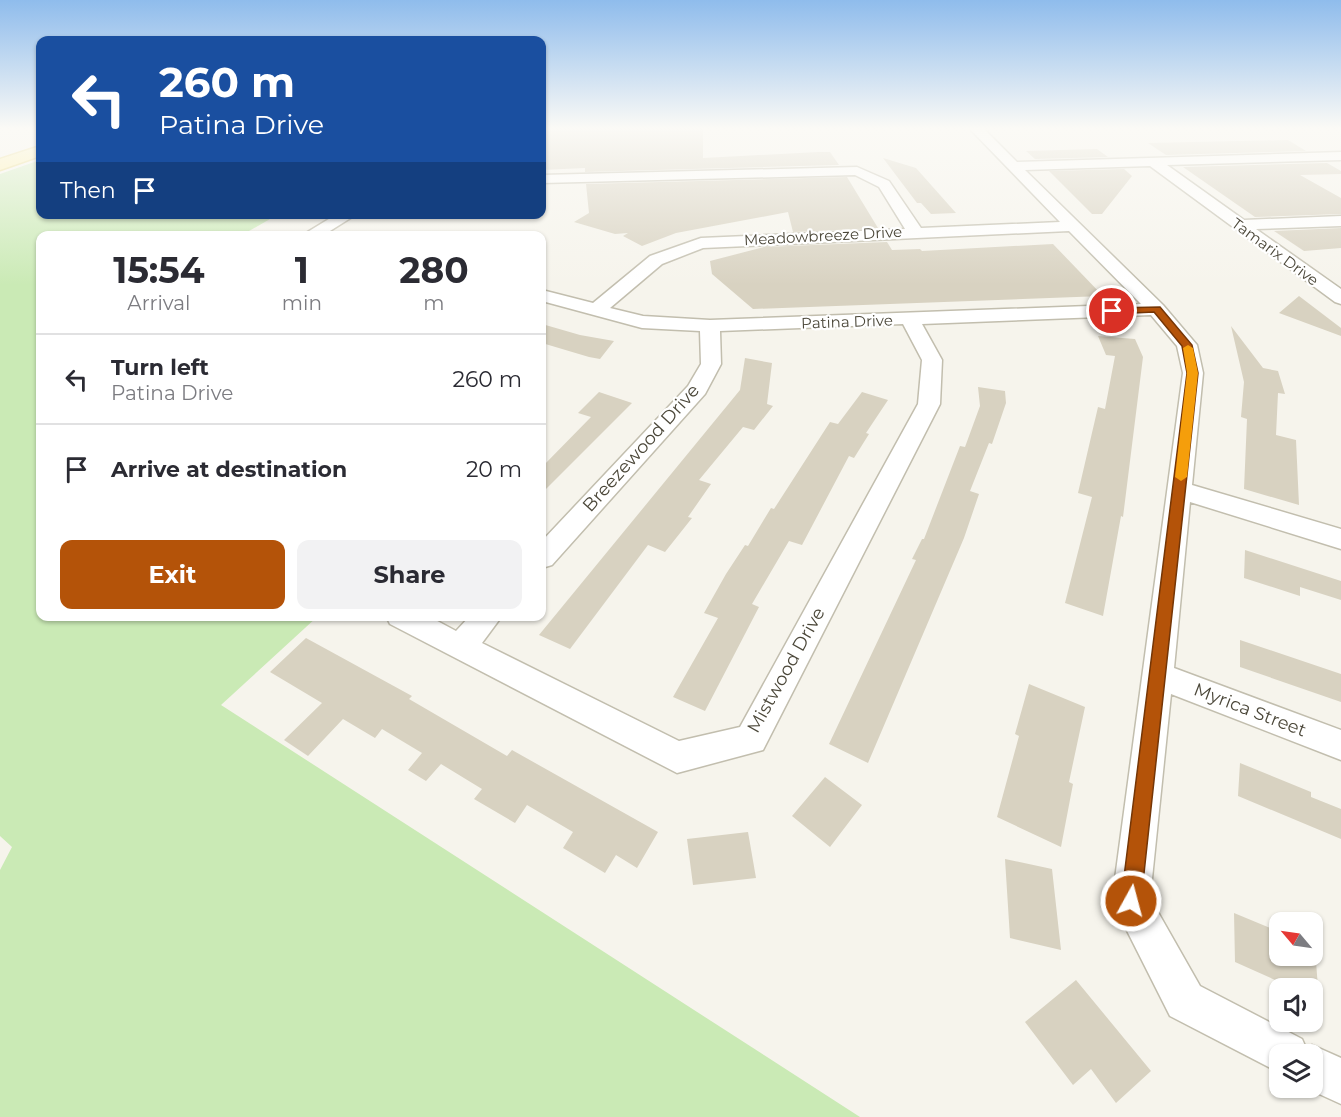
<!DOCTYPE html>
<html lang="en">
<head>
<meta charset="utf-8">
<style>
  body { margin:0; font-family:Montserrat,sans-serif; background:#f2f2f3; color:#2b2b33; height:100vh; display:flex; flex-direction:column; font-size:22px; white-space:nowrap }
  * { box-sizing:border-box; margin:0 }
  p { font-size:20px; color:#7c7c81 }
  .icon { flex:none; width:33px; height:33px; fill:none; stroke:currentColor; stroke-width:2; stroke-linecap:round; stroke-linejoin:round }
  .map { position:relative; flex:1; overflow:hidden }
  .drawer { position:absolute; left:36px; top:231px; width:510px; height:390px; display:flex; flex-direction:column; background:#fff; border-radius:12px; box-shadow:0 2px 4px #0004 }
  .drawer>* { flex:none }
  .guide { position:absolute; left:36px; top:36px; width:510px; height:183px; border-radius:12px; box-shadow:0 2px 4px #0004; background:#1a4fa0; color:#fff; overflow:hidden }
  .needle { width:39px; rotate:299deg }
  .buttons { position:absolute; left:1269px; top:912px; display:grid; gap:12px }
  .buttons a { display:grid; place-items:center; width:54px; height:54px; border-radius:12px; background:#fff; box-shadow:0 2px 4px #0004; font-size:30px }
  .pin { position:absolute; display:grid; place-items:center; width:51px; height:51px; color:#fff; margin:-26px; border:3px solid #fff; border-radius:50%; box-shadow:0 2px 6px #0007 }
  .me { position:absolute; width:66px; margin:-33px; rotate:7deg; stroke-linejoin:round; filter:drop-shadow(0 0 4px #0008) }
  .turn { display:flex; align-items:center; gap:21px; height:126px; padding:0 24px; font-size:27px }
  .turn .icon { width:78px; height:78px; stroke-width:2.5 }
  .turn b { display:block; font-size:42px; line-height:51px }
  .then { display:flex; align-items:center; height:57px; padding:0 24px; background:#0003; gap:12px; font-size:22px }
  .eta { display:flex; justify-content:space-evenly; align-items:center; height:102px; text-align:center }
  .eta b { font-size:36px; font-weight:700; line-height:42px }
  .action { display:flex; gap:12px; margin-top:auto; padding:12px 24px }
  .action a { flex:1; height:69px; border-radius:12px; background:#b45309; color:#fff; font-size:24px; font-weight:700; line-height:69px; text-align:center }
  .action a+a { background:#f2f2f3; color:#2b2b33 }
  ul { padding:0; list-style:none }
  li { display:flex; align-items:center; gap:18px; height:90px; padding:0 24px; border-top:2px solid #e1e1e2 }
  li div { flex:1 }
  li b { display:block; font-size:22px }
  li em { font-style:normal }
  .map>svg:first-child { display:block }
</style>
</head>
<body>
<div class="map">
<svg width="1341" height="1117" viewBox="0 0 1341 1117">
  <rect width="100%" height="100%" fill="#f6f4ec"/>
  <path fill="#caeab5" d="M40,160V214L277,215L242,235L40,236V616L317,617L221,705L860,1117H0V870L12,847L0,836V174Z"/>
  <path fill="#d8d2c1" d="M542,128H703V158L818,152H830L839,165L585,172V168L542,170Z
    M1288,140L1306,151L1166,155L1148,143Z
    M1097,149L1108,157L1035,159L1026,151Z
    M883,158L916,168L956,213L931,214L921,203H917Z
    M1327,163L1341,171V174L1300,175L1341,198V214L1255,217L1183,167Z
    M1124,169L1132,176L1102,214H1092L1049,171Z
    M847,177L878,228L793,232L788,212L676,233L642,246L623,236L628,233L615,234L574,222L589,213L586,184Z
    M1341,228V248L1304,251L1274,231Z
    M887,242L892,250L920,249L922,251L1053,244L1103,296L753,309L712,274L710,261L764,247Z
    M1299,296L1341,328V336L1279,313Z
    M542,324L580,335L614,341L600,359L589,357L542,343Z
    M1231,326L1263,368L1278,371L1285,394L1278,393L1276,435L1296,440L1299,505L1244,489L1247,419L1241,417L1244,382Z
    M1098,336L1135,339L1143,357L1123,517L1121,516L1103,616L1065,603L1092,497L1078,493L1098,407L1105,409L1115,356L1106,355Z
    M745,358L772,363L767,404L773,406L754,430L743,427L699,480L711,484L688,517L692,518L665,552L648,545L570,649L539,635L740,390Z
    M978,387L1005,391L1006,403L992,444L989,443L970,491L979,494L964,538L868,763L829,744L916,560L912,559L922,539H924L960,446L965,447L980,406Z
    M599,392L632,403L542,493V467L591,417L578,413Z
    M862,392L888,400L866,433L869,434L854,458L849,456L802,545L789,541L752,604L759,607L705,711L673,697L718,618L704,613L726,574L745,545L748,546L771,508L774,509L830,422L838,424Z
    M1245,550L1341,581V600L1300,587V596L1244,578Z
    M306,638L412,696L409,699L507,756L512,750L658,832L637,868L616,855L605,873L563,848L573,832L527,805L515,823L474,799L482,789L441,764L426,781L408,770L422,753L382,729L375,738L343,719L308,756L284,740L322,703L270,672Z
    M1240,640L1341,674V702L1240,667Z
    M1029,684L1085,707L1069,782L1073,784L1061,847L997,817L1019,736L1015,734Z
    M1240,763L1311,792V797L1341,809V839L1238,796Z
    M825,777L862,805L830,847L792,816Z
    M748,832L756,878L693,885L687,839Z
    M1005,859L1052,869L1061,950L1010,938Z
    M1234,913L1280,932V956H1312V947L1315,948L1318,988H1293L1235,962Z
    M1076,980L1151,1071L1116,1103L1091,1069L1073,1085L1025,1022Z"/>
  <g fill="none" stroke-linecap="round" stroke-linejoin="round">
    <g stroke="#c2beae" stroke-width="3">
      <path id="minor" d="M969,128H983L1017,162L1341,152V160L1167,165L1244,220L1341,216V226L1256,229L1341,289V304L1335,302L1150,166L1025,170L1163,305L1197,345L1203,373L1192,485L1341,529V549L1190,502L1174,668L1341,730V760L1171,694L1150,898L1200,986L1302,1039L1306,1048L1312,1045L1341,1058V1104L1306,1088H1312V1054H1280V1073L1170,1016L1112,901L1183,373L1177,346L1151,315L922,324L942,360L940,404L763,750L677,773L390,624L386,616H428L456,631L470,616H502L482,643L679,741L740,727L918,404L922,360L903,324L720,331L721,364L705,394L552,565L542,568V541L688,386L701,364L700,331L642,328L542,301V290L593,303L650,256L701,238L905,229L879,187L855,175L542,183V175L857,167L889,181L921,228L1060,222ZM1069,231L1141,304L710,320L643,316L610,308L662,264L703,248Z
        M337,214H357L322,236H301Z"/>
    </g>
    <g stroke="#e7d369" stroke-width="3">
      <path id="major" d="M40,146V156L0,170V159Z"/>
    </g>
    <use href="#minor" fill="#fff" fill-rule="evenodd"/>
    <use href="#major" fill="#fff19c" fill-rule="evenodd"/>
  </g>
  <linearGradient id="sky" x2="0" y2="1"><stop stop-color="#8fbcec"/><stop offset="0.45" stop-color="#fbfaf6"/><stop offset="1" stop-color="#fbfaf6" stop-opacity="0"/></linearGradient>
  <rect width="1341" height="285" fill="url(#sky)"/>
  <path fill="#b45309" stroke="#753606" stroke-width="1.5" d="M1160,307L1192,345L1198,373L1141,901L1138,908L1131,911L1124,908L1121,901L1187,373L1182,346L1154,312L1112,314L1107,311L1112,308Z"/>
  <path fill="#f59e0b" d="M1188,345L1193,348L1198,373L1187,477L1181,481L1175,477L1187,373L1183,348Z"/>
  <g text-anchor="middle" stroke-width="4.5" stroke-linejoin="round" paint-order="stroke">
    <g font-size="15" fill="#4b4739" stroke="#fff">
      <text transform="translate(823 236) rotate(-3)" y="5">Meadowbreeze Drive</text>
      <text transform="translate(1275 252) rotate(36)" y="5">Tamarix Drive</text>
      <text transform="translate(847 322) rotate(-2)" y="5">Patina Drive</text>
    </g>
    <g font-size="18" fill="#4b4739" stroke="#fff">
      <text transform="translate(641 448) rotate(-48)" y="6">Breezewood Drive</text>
      <text transform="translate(786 670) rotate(-61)" y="6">Mistwood Drive</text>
      <text transform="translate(1250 710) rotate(21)" y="6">Myrica Street</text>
    </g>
  </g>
</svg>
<div class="buttons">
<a><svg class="needle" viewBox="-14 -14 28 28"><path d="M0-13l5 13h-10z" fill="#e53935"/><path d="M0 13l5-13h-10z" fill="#7c7c81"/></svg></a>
<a><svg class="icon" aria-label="sound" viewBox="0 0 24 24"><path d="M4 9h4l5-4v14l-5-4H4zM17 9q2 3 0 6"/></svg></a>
<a><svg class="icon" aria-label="layers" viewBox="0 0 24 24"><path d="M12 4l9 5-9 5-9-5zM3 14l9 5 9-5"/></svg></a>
</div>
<div class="pin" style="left:1112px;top:311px;background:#d93025"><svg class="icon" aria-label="arrive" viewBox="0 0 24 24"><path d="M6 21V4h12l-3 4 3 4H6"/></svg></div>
<svg class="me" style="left:1131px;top:901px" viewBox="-20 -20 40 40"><circle r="17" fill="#b45309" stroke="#fff" stroke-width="3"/><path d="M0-11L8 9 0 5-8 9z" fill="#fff"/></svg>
<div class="guide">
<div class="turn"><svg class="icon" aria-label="left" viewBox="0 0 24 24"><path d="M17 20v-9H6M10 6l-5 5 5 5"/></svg><div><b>260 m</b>Patina Drive</div></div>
<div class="then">Then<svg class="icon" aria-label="arrive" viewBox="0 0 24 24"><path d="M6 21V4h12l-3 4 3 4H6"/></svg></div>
</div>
<section class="drawer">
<div class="eta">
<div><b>15:54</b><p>Arrival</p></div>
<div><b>1</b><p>min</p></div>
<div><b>280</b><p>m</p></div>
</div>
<ul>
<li><svg class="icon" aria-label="left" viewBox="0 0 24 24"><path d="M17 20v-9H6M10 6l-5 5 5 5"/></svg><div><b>Turn left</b><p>Patina Drive</p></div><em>260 m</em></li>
<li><svg class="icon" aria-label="arrive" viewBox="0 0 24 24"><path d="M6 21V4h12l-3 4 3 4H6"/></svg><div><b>Arrive at destination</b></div><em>20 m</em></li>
</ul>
<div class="action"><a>Exit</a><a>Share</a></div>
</section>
</div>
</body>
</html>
